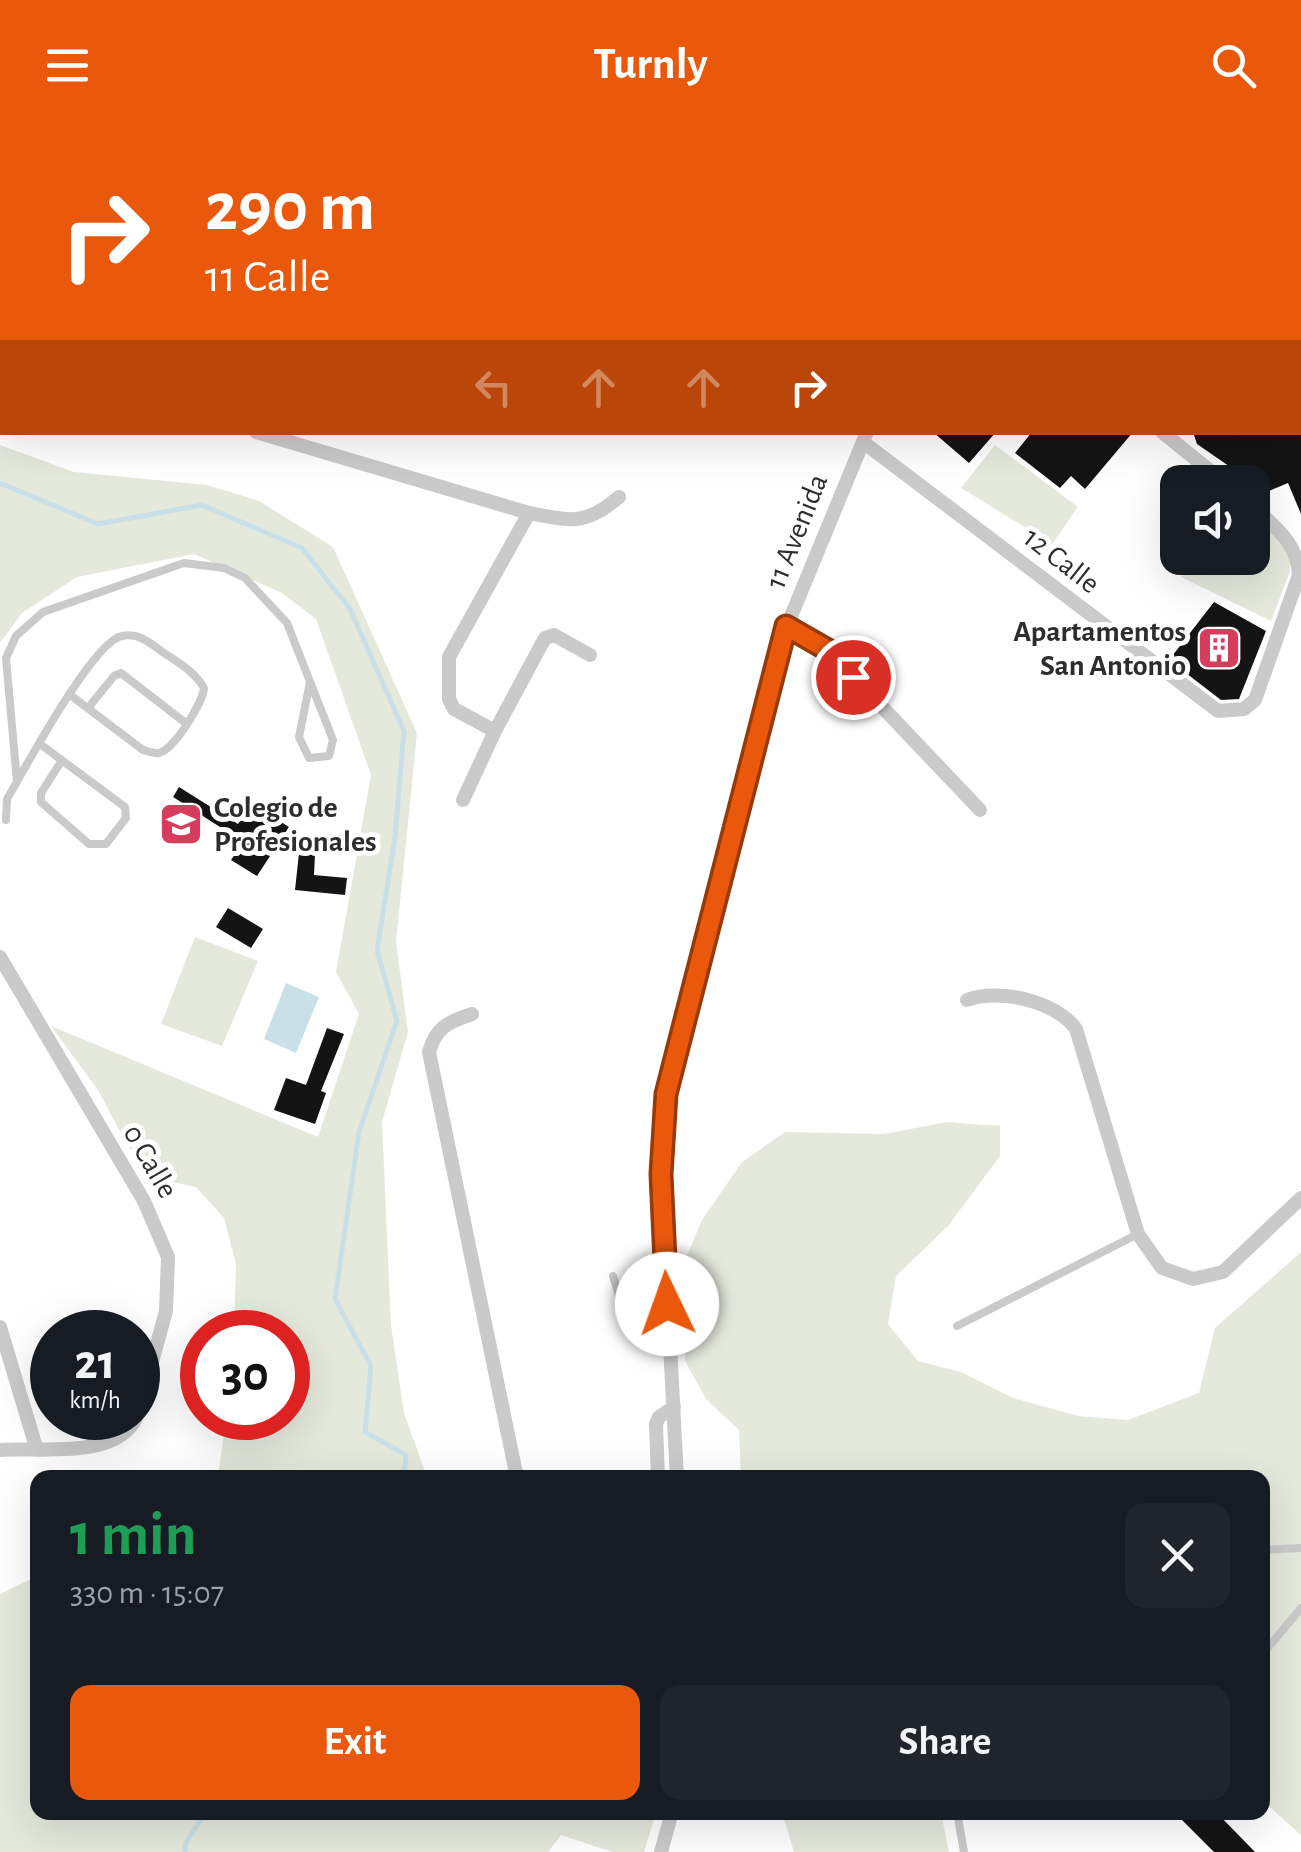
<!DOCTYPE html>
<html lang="en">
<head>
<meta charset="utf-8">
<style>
  body { margin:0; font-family:"Alegreya Sans",sans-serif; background:#20242c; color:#f1f3f6; height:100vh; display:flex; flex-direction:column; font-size:38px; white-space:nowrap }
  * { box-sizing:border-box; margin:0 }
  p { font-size:32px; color:#9ea1a6 }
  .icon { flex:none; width:55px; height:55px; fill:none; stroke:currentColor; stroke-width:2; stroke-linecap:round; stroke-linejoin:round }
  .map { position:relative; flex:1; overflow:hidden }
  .details { position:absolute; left:30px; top:1340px; width:1240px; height:350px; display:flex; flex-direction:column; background:#171b24; border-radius:20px; box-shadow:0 10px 40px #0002 }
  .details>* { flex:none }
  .banner { position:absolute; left:0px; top:0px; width:1302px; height:305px; box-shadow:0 10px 40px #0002; background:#ea580c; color:#fff; overflow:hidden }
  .fabs { position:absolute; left:1160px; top:335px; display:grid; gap:20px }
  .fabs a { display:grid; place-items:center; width:110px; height:110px; border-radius:20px; background:#171b24; box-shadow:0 10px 40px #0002; font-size:50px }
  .speed { position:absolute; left:30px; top:1180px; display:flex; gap:20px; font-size:50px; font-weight:700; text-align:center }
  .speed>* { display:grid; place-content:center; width:130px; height:130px; border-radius:50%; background:#171b24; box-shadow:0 10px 40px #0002; line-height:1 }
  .speed small { font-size:25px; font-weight:400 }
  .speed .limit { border:15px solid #d22; background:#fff; color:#111 }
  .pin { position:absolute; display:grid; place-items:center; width:85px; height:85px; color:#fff; margin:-42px; border:5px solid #fff; border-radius:50%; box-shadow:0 2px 10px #0007 }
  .me { position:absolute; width:110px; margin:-55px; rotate:357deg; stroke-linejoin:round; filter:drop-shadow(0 0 8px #0008) }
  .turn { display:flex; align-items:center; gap:35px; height:210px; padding:0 40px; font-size:45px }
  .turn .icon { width:130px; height:130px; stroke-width:2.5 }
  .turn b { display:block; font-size:70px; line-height:85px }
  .lanes { display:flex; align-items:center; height:95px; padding:0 40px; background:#0003; justify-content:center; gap:50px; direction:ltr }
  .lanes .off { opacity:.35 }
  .round { display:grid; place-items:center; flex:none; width:105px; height:105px; border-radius:20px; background:#20242c }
  .headline { display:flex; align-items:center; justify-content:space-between; height:170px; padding:0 40px }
  h1 { font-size:60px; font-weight:700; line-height:75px; color:#1e9e55 }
  .primary-button { display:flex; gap:20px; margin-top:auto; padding:20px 40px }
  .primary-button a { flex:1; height:115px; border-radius:20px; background:#ea580c; color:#fff; font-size:40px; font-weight:700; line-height:115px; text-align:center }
  .primary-button a+a { background:#20242c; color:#f1f3f6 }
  header { display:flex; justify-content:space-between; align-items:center; height:130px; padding:0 40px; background:#ea580c; color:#fff; font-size:45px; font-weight:700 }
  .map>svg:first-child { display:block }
</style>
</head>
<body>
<header><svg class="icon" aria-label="menu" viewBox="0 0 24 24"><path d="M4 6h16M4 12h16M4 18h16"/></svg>Turnly<svg class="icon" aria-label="search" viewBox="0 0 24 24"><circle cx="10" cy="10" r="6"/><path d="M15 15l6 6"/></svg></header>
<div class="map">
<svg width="1301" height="1722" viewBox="0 0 1301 1722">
  <rect width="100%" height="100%" fill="#fff"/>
  <path fill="#e5e9dc" d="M0,315L74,342L207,355L259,371L333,417L417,603L396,812L408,902L382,992L391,1195L404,1283L427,1347H214L219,1339L226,1288H288V1202H234L236,1134L224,1088L196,1057L162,1050L127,1015L98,960L51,896L318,1007L359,884L336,842L371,645L316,489L282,463L194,424L77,447L22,483L0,513Z
    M995,315L1078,377L1052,414L961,358Z
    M1253,377L1288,413L1290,441L1271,491L1181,447L1196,428H1252Z
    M195,807L258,831L222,916L161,894Z
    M947,992L1000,996V1026L948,1096L896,1146L888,1194L918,1231L961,1242L1013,1268L1078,1286L1128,1290L1199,1263L1215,1198L1301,1122V1705L1263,1671L1262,1348L741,1347L739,1300L706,1269L685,1231V1130L702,1090L742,1032L785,1002L884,1004Z
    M37,1446L38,1682L656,1683L644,1722H612L561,1705L548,1722H0V1464Z
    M782,1683H941L949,1722H794Z"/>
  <path fill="#c9e0e8" d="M286,853L319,867L296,923L264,909Z"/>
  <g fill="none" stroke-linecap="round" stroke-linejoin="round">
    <path stroke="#c9e0e8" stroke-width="5" d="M0,353L98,394L202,375L302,418L350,479L404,601L395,707L377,820L397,891L359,1002L335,1169L371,1236L365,1302L406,1325L404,1348
      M185,1722V1714L206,1682"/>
  </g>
  <path fill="#141414" d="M933,302H996L969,333Z
    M1032,302H1133L1085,359L1071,346L1060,358L1015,323Z
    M1193,302H1301V384L1288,353L1262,364L1252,352L1197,314Z
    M1214,472L1266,501L1239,569L1221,570L1169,530Z
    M179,657L238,694L247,680L260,688L264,681L289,697L257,746L231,730L235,724L223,716L231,704L173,667Z
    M299,723L315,724L314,745L347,748L345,765L295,760Z
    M228,778L263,799L251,818L216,797Z
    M327,898L344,904L321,961L326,963L315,994L274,980L286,948L306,955Z
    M1174,1682H1216L1255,1722H1214Z"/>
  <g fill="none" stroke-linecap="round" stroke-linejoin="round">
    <path stroke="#cacaca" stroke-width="8" d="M88,578L114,546L121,543L187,594
      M40,614L125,677L126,688L106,714H89L41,672V663L62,630
      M17,652L6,528L16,506L43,482L184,433L224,438L245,448L287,493L333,610L329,626L309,628L299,607L310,552
      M6,690L7,669C24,640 93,511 122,506C139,502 151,514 164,523C179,533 195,542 204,558C203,572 174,620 159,623C155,624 147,621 143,620L69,564
      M613,1146L626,1187L669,1206
      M957,1196L1138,1104
      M1262,1420L1301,1418
      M1262,1525L1301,1478
      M957,1682L964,1722"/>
    <path stroke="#cacaca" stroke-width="14" d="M534,0L537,2
      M72,2L76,0
      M275,2L277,0
      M549,2L550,0
      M986,2L988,0
      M2,155V181
      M256,302L529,383C572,391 585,396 619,367
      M1162,302L1224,352
      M863,312L1218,581L1244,579L1255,570L1299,445C1297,412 1275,397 1252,375
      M529,383L449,527V569L454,579L495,601L545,508L554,505L590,525
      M787,496L828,520L980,680
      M463,670L495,601
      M0,827L144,1071L168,1127L166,1181L138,1283
      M967,870C999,858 1056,871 1076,899L1138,1104L1162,1138L1193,1149L1223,1142L1301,1068
      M472,884C448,892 436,897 429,922L517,1348
      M0,1197L36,1317
      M0,1320C40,1317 116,1330 136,1288
      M658,1348L656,1294L659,1287L674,1277
      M677,1348L661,1044L666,964L787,496L867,302
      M661,1722L672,1682"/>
  </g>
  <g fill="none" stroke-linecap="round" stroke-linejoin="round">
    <g stroke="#983908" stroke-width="25">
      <path id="route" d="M667,1174L661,1044L666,964L786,496L828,520L853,547"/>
    </g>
    <use href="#route" stroke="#ea580c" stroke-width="18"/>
  </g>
  <defs>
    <g id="building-square" transform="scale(2.25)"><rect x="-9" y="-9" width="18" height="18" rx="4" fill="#d63d5c" stroke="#fff"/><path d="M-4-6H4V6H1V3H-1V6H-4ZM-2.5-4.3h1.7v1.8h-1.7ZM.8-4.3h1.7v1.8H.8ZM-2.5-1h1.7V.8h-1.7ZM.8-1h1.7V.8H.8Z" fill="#fff"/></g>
    <g id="university-square" transform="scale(2.25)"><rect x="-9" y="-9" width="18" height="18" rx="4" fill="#d63d5c" stroke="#fff"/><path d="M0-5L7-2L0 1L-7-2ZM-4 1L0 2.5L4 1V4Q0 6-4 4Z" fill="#fff"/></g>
  </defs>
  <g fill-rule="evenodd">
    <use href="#building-square" x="1219" y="518"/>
    <use href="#university-square" x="181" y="694"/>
  </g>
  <g text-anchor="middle" stroke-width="10" stroke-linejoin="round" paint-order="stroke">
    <g font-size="30" fill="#2d2d2d" stroke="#fff">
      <text transform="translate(796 401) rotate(-68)" y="10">11 Avenida</text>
      <text transform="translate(1062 430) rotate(38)" y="10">12 Calle</text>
      <text transform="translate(151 1031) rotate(60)" y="10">0 Calle</text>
    </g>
    <g font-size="30" font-weight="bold" fill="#2d2d2d" stroke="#fff" text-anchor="end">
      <text x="1186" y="511">Apartamentos<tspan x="1186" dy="34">San Antonio</tspan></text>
      <text x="214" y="687" text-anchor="start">Colegio de<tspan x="214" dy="34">Profesionales</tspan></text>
    </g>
  </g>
</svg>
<div class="fabs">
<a><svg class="icon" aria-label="sound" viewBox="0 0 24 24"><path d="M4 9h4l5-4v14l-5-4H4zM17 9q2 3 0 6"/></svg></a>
</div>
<div class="speed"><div>21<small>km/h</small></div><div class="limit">30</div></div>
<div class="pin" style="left:853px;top:547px;background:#d93025"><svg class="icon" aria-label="arrive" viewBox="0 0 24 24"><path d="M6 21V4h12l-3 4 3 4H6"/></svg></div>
<svg class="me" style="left:667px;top:1174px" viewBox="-20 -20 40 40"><circle r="19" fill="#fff"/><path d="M0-13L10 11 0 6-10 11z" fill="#ea580c"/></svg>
<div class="banner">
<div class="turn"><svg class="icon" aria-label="right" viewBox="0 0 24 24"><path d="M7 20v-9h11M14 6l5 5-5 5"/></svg><div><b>290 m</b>11 Calle</div></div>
<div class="lanes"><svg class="icon off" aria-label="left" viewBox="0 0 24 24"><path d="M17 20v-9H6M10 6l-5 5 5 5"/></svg><svg class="icon off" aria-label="ahead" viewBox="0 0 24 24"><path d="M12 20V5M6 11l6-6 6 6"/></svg><svg class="icon off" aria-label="ahead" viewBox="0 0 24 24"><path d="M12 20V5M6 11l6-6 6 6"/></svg><svg class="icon" aria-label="right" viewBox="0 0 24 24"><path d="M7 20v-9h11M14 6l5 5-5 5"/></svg></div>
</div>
<section class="details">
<div class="headline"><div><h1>1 min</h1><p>330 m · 15:07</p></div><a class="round"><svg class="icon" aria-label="close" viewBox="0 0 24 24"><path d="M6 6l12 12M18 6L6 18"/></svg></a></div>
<div class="primary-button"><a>Exit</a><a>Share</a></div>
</section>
</div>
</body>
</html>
